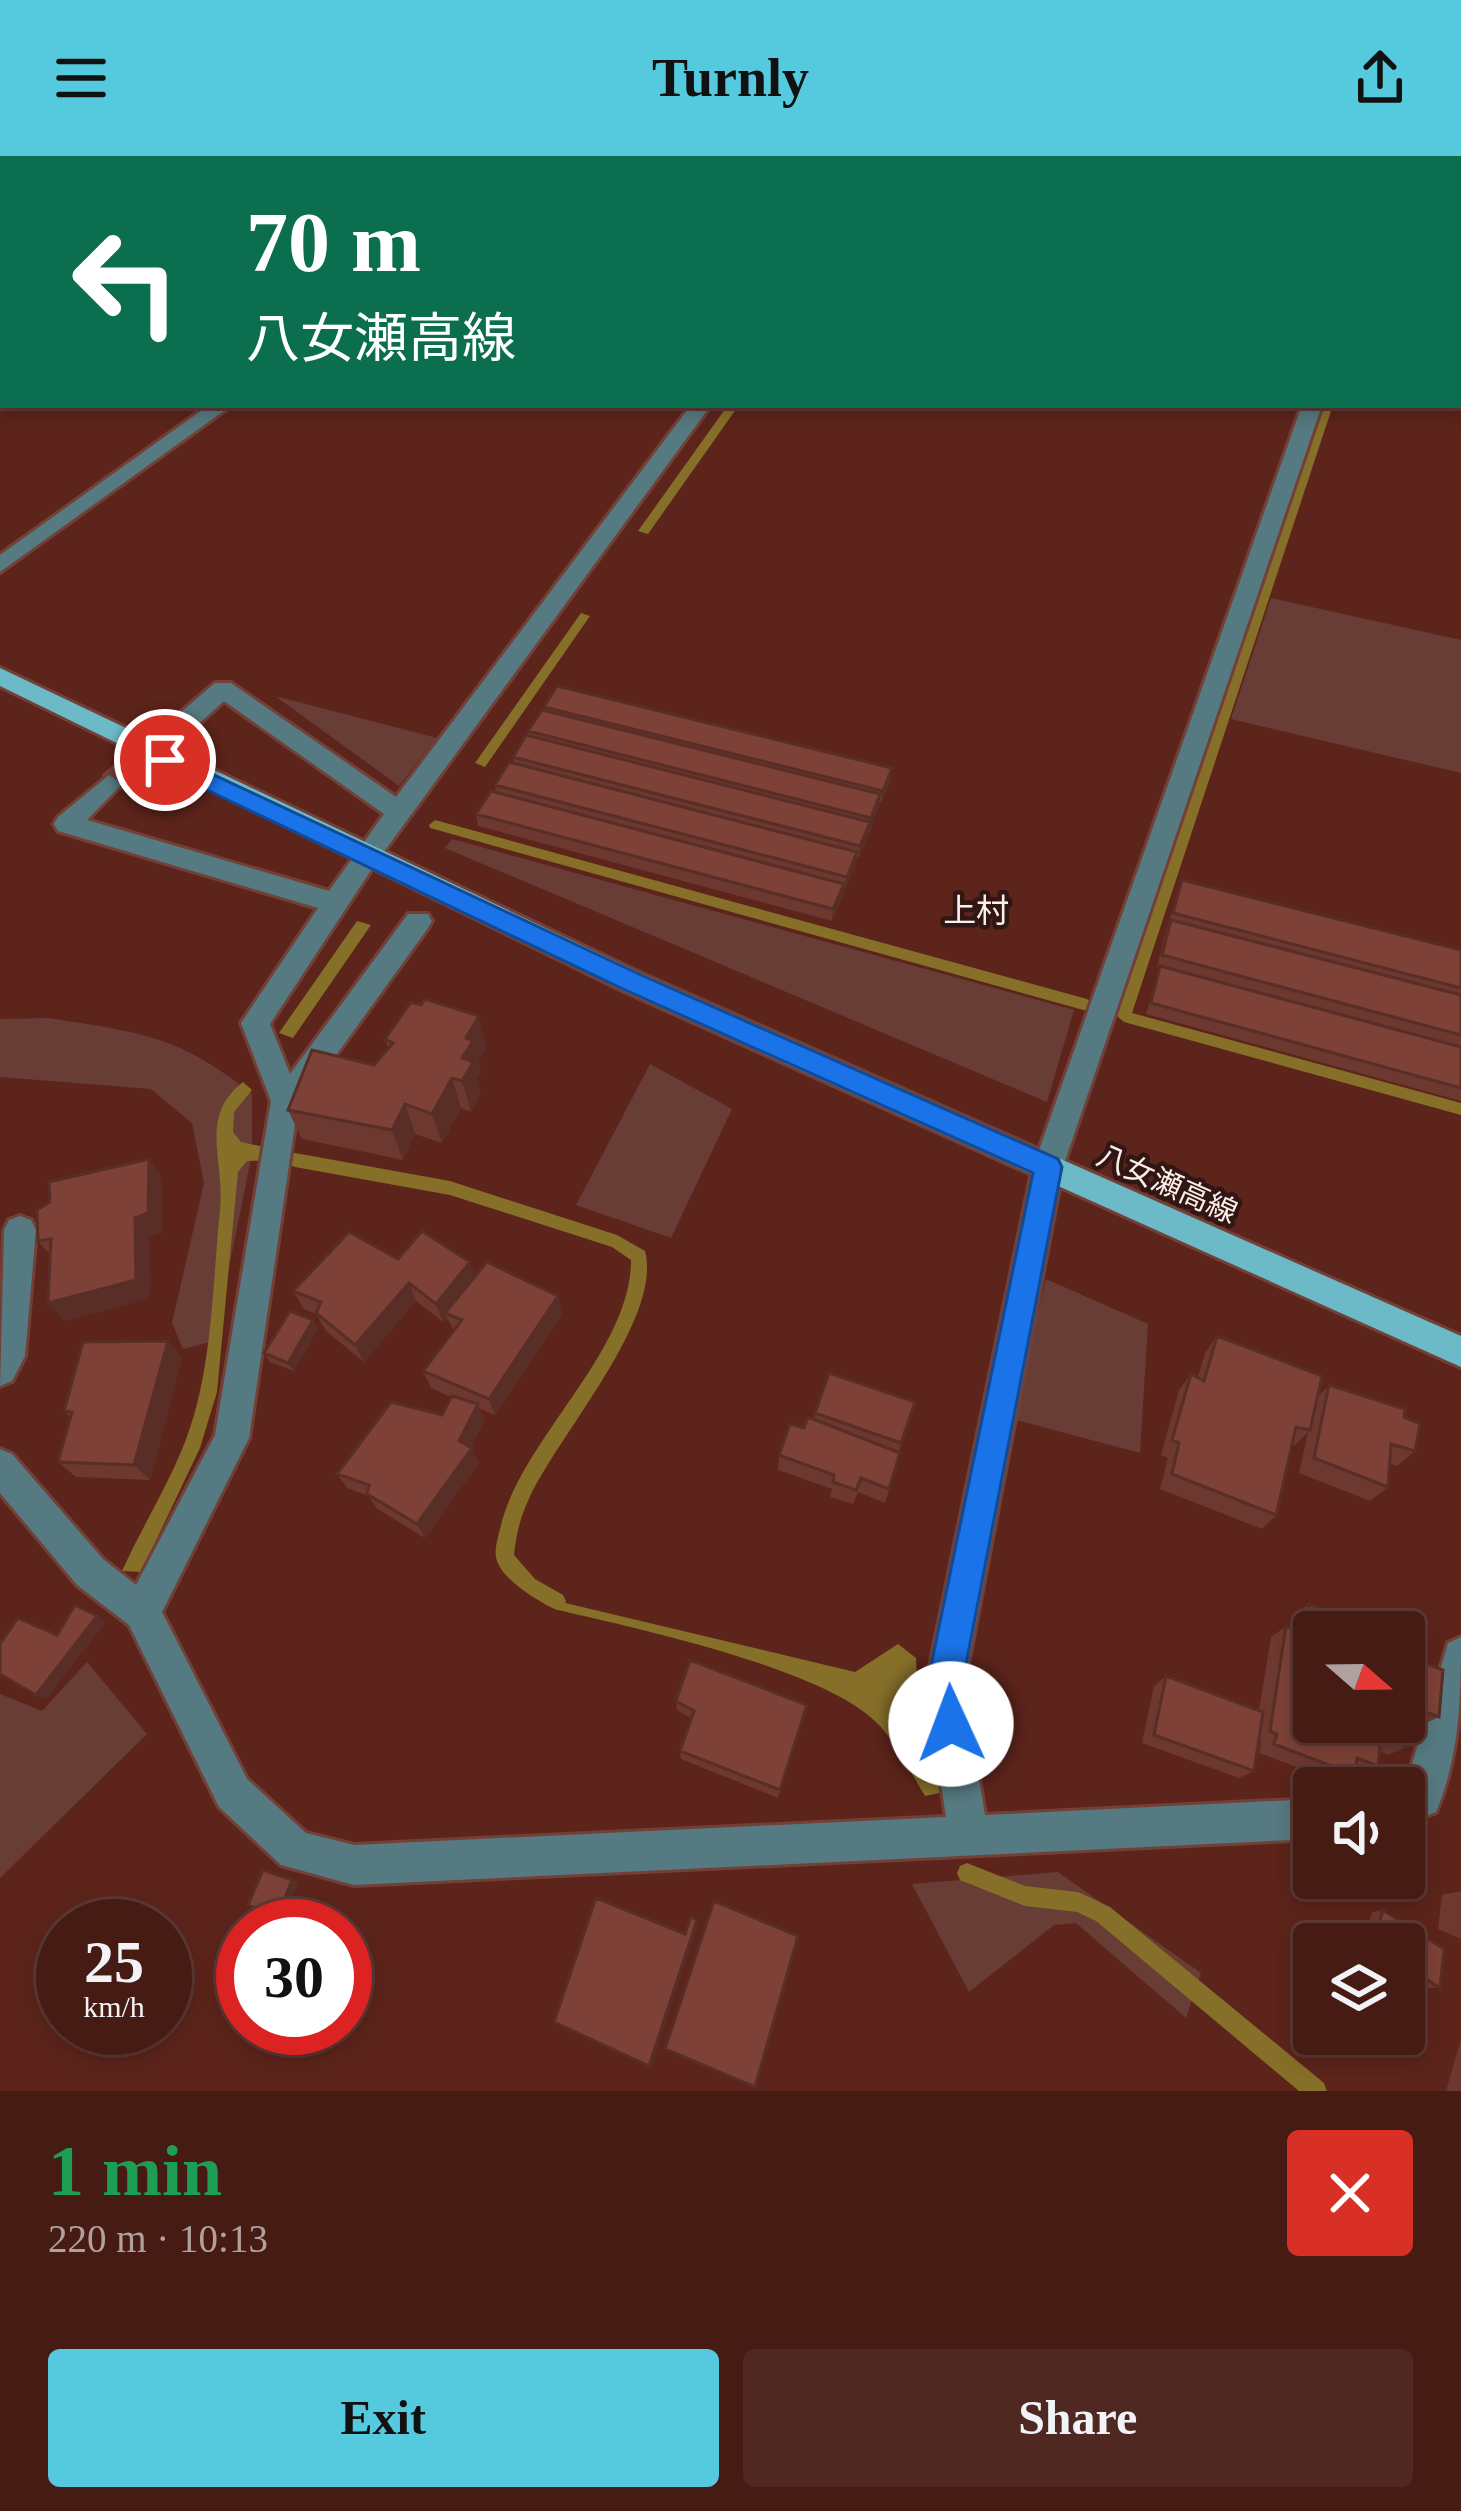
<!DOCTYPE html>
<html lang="en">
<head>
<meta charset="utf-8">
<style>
  body { margin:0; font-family:"Times New Roman","Noto Sans JP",serif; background:#4f2822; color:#f1f3f6; height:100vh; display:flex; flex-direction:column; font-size:45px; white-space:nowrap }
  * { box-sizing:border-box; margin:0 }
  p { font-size:39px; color:#b0a1a0 }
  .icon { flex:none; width:66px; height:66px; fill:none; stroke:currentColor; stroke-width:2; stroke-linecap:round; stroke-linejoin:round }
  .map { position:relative; height:1935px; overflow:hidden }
  .side { display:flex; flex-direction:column; background:#451b14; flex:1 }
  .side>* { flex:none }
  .top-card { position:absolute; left:0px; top:0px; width:1461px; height:252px; box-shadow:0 6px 18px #0003,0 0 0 3px #5d3934; background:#0b6e4f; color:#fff; overflow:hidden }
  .needle { width:78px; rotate:110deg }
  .controls { position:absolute; left:1293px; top:1455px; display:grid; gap:24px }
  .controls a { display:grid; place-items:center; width:132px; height:132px; border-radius:12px; background:#451b14; box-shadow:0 6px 18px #0003,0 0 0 3px #5d3934; font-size:60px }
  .speed { position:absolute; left:36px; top:1743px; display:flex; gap:24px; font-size:60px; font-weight:700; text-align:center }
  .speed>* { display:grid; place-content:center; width:156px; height:156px; border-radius:50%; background:#451b14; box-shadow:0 6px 18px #0003,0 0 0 3px #5d3934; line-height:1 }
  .speed small { font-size:30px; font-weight:400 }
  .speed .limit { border:18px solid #d22; background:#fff; color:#111 }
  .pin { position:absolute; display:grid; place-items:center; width:102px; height:102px; color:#fff; margin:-51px; border:6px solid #fff; border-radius:50%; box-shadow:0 3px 12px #0007 }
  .me { position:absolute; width:132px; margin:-66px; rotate:358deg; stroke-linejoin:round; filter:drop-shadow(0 0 9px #0008) }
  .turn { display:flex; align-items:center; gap:42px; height:252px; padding:0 48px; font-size:54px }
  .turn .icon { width:156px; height:156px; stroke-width:2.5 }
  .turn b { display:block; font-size:84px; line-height:102px }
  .round { display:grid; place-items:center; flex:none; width:126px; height:126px; border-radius:12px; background:#4f2822 }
  .headline { display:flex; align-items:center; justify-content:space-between; height:204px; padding:0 48px }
  h1 { font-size:72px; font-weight:600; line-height:90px; color:#1e9e55 }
  .cta { display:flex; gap:24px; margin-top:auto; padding:24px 48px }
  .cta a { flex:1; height:138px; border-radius:12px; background:#55cade; color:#111; font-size:48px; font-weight:600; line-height:138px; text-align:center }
  .cta a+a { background:#4f2822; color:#f1f3f6 }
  header { display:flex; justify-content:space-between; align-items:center; height:156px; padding:0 48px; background:#55cade; color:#111; font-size:54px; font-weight:600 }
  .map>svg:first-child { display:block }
</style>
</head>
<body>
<header><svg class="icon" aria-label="menu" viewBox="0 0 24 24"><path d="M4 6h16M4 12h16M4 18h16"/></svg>Turnly<svg class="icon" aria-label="share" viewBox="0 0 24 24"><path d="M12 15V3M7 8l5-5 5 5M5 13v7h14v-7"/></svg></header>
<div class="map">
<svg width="1461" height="1935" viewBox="0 0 1461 1935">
  <rect width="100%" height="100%" fill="#5c241b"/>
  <path fill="#683d36" d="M1271,442L1461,484V617L1231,563Z
    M275,540L437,582L399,630Z
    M452,683L1074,854L1047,946L445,692Z
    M49,862C141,877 177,878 252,938V998L214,1185L183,1193L172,1167L204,1027L192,967L151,933L0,921V863Z
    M650,908L732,953L671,1082L576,1049Z
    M1046,1123L1148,1168L1140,1297L1012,1263Z
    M87,1506L147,1578L0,1722V1538L42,1555Z
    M1058,1716L1201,1817L1186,1862L1076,1767L1054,1769L969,1836L912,1728Z"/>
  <path fill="#866f28" d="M728,249H739L648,378L638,375Z
    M581,457L590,460L485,611L475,607Z
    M357,765L371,769L293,882L279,877Z
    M243,926L252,934L234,956L233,976L241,986L297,998L295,1004L247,1005L238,1016L217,1236L200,1292L141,1416L122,1415C141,1373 166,1333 183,1291C213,1218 212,1131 220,1053C225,1005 198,961 243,926Z
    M557,1445L855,1516L898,1488L916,1502L919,1562L954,1634L925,1640C911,1617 898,1590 880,1570C829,1513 634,1472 558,1454Z"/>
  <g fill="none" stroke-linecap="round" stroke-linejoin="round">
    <path fill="#866f28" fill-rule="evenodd" d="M1323,249H1333L1132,857L1461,947V959L1124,866L1117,860Z
      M435,664L1087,843L1094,849L1087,855L430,672L429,669Z
      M295,997L450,1025L617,1079L645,1095C663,1164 556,1281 528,1345C520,1362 516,1380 514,1399L535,1423L563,1439L566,1445L563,1451L557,1454C539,1446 499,1422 496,1401C494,1391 500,1375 502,1365C527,1278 631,1194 631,1104L612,1091L450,1039L295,1011L290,1009L287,1004L290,999Z
      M967,1707L1025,1730L1078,1736L1110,1751L1324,1927L1327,1935H1299L1096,1765L1077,1756L1025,1750L960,1724L957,1717L960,1710Z"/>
    <path fill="#866f28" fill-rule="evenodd" d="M0,0H31L3,3L0,19Z"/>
    <path stroke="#74423a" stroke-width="24" stroke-dasharray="24 12" stroke-linecap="butt" d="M109,628L184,567"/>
    <g stroke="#734038" stroke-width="6">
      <path id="minor" d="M3,148V160L0,161V149Z
        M1458,201H1461V213H1458Z
        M209,249H232L0,416V399Z
        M691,249H711L375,708L270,868L290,918L408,758H428L432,765L428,772L308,938L299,941L249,1282L162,1456L247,1623L306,1677L354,1689L946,1661L926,1529L1033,1011L1302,249H1322L1063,1011L964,1529L985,1659L1314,1643V1683L354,1729L281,1709L219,1651L129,1469L77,1429L0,1337V1293L12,1298L103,1403L136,1429L215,1279L271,945L241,867L318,752L58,675L54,668L58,661L109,619L122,628L87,664L329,735L384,658L224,545L193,573H175V561L215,527H231L396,641Z
        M20,1060L31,1064L36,1074L25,1200L12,1225L0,1230L4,1074L9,1064Z
        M1461,1481C1461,1543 1460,1598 1436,1656L1404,1669V1632H1397L1406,1628L1448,1487Z"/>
    </g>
    <g stroke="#734038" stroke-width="6">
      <path id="primary" d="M0,512L642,818L1461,1180V1211L622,834L0,530Z"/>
    </g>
    <use href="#minor" fill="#567a81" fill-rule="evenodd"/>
    <use href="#primary" fill="#6cbac8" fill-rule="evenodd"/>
  </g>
  <path fill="#6c382f" d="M985,0H1057L1054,3H985Z
    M1275,0H1385L1384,3H1274Z
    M1458,27L1461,28V199L1458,198Z
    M544,551L891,625L881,647L879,646L869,678L859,702L857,701L856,708L845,732H844L843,740L832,765L478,670L476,658L496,637L495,629L514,608L513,601L529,580L528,575L545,555Z
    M1182,724L1461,794V945L1146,858L1160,811H1157L1166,775Z
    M385,883L487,892L478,906L481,916L477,922L481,937L471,956L461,952L442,987L415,978L403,1004L302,983L288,954L374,909L388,892Z
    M149,1003L162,1023V1076L149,1081L150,1142L64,1165L50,1099L38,1085Z
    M398,1103L558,1140L562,1158L495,1259L480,1253L484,1264L471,1291L479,1307L425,1382L376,1352L369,1340L347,1332L337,1318L442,1259L451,1241L431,1232L423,1215L454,1175L447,1162L443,1166L416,1145L364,1206L326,1175L316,1158L304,1153L293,1135Z
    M318,1173L294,1215L270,1206L264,1197Z
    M1217,1180L1317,1242L1329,1229L1404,1261L1415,1295L1397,1310L1390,1308L1388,1331L1370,1345L1299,1317L1308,1276L1295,1289H1292L1276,1359L1262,1373L1160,1333L1168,1302L1161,1299L1179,1234L1191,1218L1198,1221L1205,1197Z
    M168,1185L182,1202L150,1324L76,1321L58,1306L71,1262L64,1255Z
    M915,1246L899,1295L861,1282L900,1297L885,1347L858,1336L853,1348L830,1341L832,1333L778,1314L779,1299L814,1264L815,1257Z
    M1309,1448L1414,1503L1439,1561L1419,1570L1409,1566L1407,1591L1388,1599L1380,1596L1378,1610L1359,1617L1355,1616V1619L1337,1626L1259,1597L1261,1587L1259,1585L1254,1615L1239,1622L1142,1587L1154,1530L1166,1520L1259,1554L1271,1481L1286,1470L1292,1472L1293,1460Z
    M676,1545L805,1558L778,1642L681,1603L680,1595L691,1562L677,1554Z
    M1461,1735V1783L1438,1773L1442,1739Z
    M1383,1754L1440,1832H1428L1404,1817V1788H1363L1372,1756Z
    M1461,1883V1935H1446Z"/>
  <path fill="#582e26" d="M1038,0H1057L1054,3H1038Z
    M892,612L891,625L881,647L883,635Z
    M880,638L879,650L870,674L871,662Z
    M870,666L869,678L859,702L860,690Z
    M857,696L856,708L845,732L847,721Z
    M844,728L843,740L832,765L833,753Z
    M479,860L487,892L478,906L481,916L477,922L481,937L471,956L462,925V902L466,882Z
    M452,922L461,952L442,987L432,958Z
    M405,948L415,978L403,1004L392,974Z
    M149,1003L162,1023V1076L149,1081L150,1142L64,1165L48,1147L135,1062Z
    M470,1106L476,1124L445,1157L447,1162L443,1166L436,1148Z
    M409,1127L416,1145L364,1206L355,1189Z
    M558,1140L562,1158L495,1259L489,1243Z
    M313,1164L318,1173L294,1215L288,1207Z
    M168,1185L182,1202L150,1324L134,1309Z
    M478,1248L484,1264L466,1300L459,1285Z
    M472,1292L479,1307L425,1382L417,1368Z
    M97,1460L106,1466L46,1544L36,1539Z
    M292,1724L299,1726L284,1764L277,1762Z
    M697,1764L698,1768L652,1909L649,1910Z"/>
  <path fill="#7d4137" stroke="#582e26" stroke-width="3" d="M1275,0H1299L1323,3H1274Z
    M1339,0H1372V3Z
    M1458,27L1461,28V75H1458Z
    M1458,78L1461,79V112H1458Z
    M1458,135H1461V185H1458Z
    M557,530L892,612L883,635L544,551Z
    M542,554L880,638L871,662L528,575Z
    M526,579L870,666L860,690L513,601Z
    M509,606L857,696L847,721L495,629Z
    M491,635L844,728L833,753L476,658Z
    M1182,724L1461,794V832L1173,757Z
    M1171,764L1461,839V879L1162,799Z
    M1160,810L1461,891V932L1151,847Z
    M425,843L479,860L466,882L473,885L462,902L473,906L462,925L452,922L432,958L405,948L392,974L288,954L312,894L374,909L393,887L385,883L411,846L421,849Z
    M149,1003L148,1057L135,1062L136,1124L48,1147L51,1083L38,1085L37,1054L50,1046L49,1026Z
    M422,1075L470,1106L436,1148L409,1127L355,1189L316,1157L321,1146L293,1135L349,1076L398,1103Z
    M487,1106L558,1140L489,1243L423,1215L462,1164L445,1157Z
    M290,1155L313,1164L288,1207L264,1197Z
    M1217,1180L1322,1220L1310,1274L1296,1271L1276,1359L1172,1318L1179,1287L1172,1284L1191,1218L1204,1225Z
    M168,1185L134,1309L58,1306L72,1256L64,1255L83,1186Z
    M829,1217L915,1246L901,1287L815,1257Z
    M1329,1229L1405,1253L1404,1261L1420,1268L1415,1295L1391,1288L1388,1331L1314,1302Z
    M452,1240L478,1248L459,1285L472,1292L417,1368L367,1338L369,1329L337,1318L391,1246L442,1259Z
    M808,1261L900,1297L889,1333L861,1322L856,1334L833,1326L834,1319L779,1299L790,1268L804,1272Z
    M1309,1448L1390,1476H1314V1566H1404V1481L1416,1485L1414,1503L1443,1514L1439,1561L1410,1550L1407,1591L1381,1582L1378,1610L1357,1602L1355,1619L1274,1588L1277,1578L1270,1575L1286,1470L1307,1477Z
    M75,1449L97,1460L36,1539L0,1518V1488L18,1462L57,1479Z
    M690,1504L807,1549L780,1634L680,1595L694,1555L676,1545Z
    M1166,1520L1263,1556L1254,1615L1154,1579Z
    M263,1714L292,1724L277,1762L248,1749Z
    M596,1742L685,1778L691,1760L697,1764L649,1910L554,1866Z
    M714,1745L798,1780L755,1931L665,1893Z
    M1383,1754L1444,1793L1440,1832L1404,1809V1788H1373Z"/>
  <path fill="#1a73e8" stroke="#114b97" stroke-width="3" d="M165,596L641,819L1058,1003L1062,1011L962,1529L968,1568L963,1580L951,1585L938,1580L927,1529L1033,1017L623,833L157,610V599Z"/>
  <g text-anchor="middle" stroke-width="9" stroke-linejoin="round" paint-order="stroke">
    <g font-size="30" fill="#fdeeeb" stroke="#311713">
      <text transform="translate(1167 1028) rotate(24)" y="10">八女瀬高線</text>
    </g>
    <g font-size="33" fill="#fdeeeb" stroke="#311713">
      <text x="976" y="766">上村</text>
    </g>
  </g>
</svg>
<div class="controls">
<a><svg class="needle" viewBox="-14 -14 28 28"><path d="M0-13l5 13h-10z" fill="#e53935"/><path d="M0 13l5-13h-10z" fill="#b0a1a0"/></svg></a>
<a><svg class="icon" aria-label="sound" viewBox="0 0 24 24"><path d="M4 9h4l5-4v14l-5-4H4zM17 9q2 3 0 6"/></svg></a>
<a><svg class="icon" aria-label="layers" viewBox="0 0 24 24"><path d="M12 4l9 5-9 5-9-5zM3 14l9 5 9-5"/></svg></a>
</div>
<div class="speed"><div>25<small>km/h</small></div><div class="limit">30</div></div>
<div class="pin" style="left:165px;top:604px;background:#d93025"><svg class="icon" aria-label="arrive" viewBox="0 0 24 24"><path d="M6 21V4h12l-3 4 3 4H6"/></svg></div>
<svg class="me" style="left:951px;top:1568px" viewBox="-20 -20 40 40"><circle r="19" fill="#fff"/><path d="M0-13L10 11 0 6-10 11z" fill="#1a73e8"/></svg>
<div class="top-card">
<div class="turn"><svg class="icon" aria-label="left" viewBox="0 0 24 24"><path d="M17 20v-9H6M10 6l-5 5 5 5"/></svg><div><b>70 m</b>八女瀬高線</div></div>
</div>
</div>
<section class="side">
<div class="headline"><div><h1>1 min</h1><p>220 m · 10:13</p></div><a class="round" style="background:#d93025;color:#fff"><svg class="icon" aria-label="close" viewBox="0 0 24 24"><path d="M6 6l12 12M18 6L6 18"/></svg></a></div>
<div class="cta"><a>Exit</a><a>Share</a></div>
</section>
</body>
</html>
